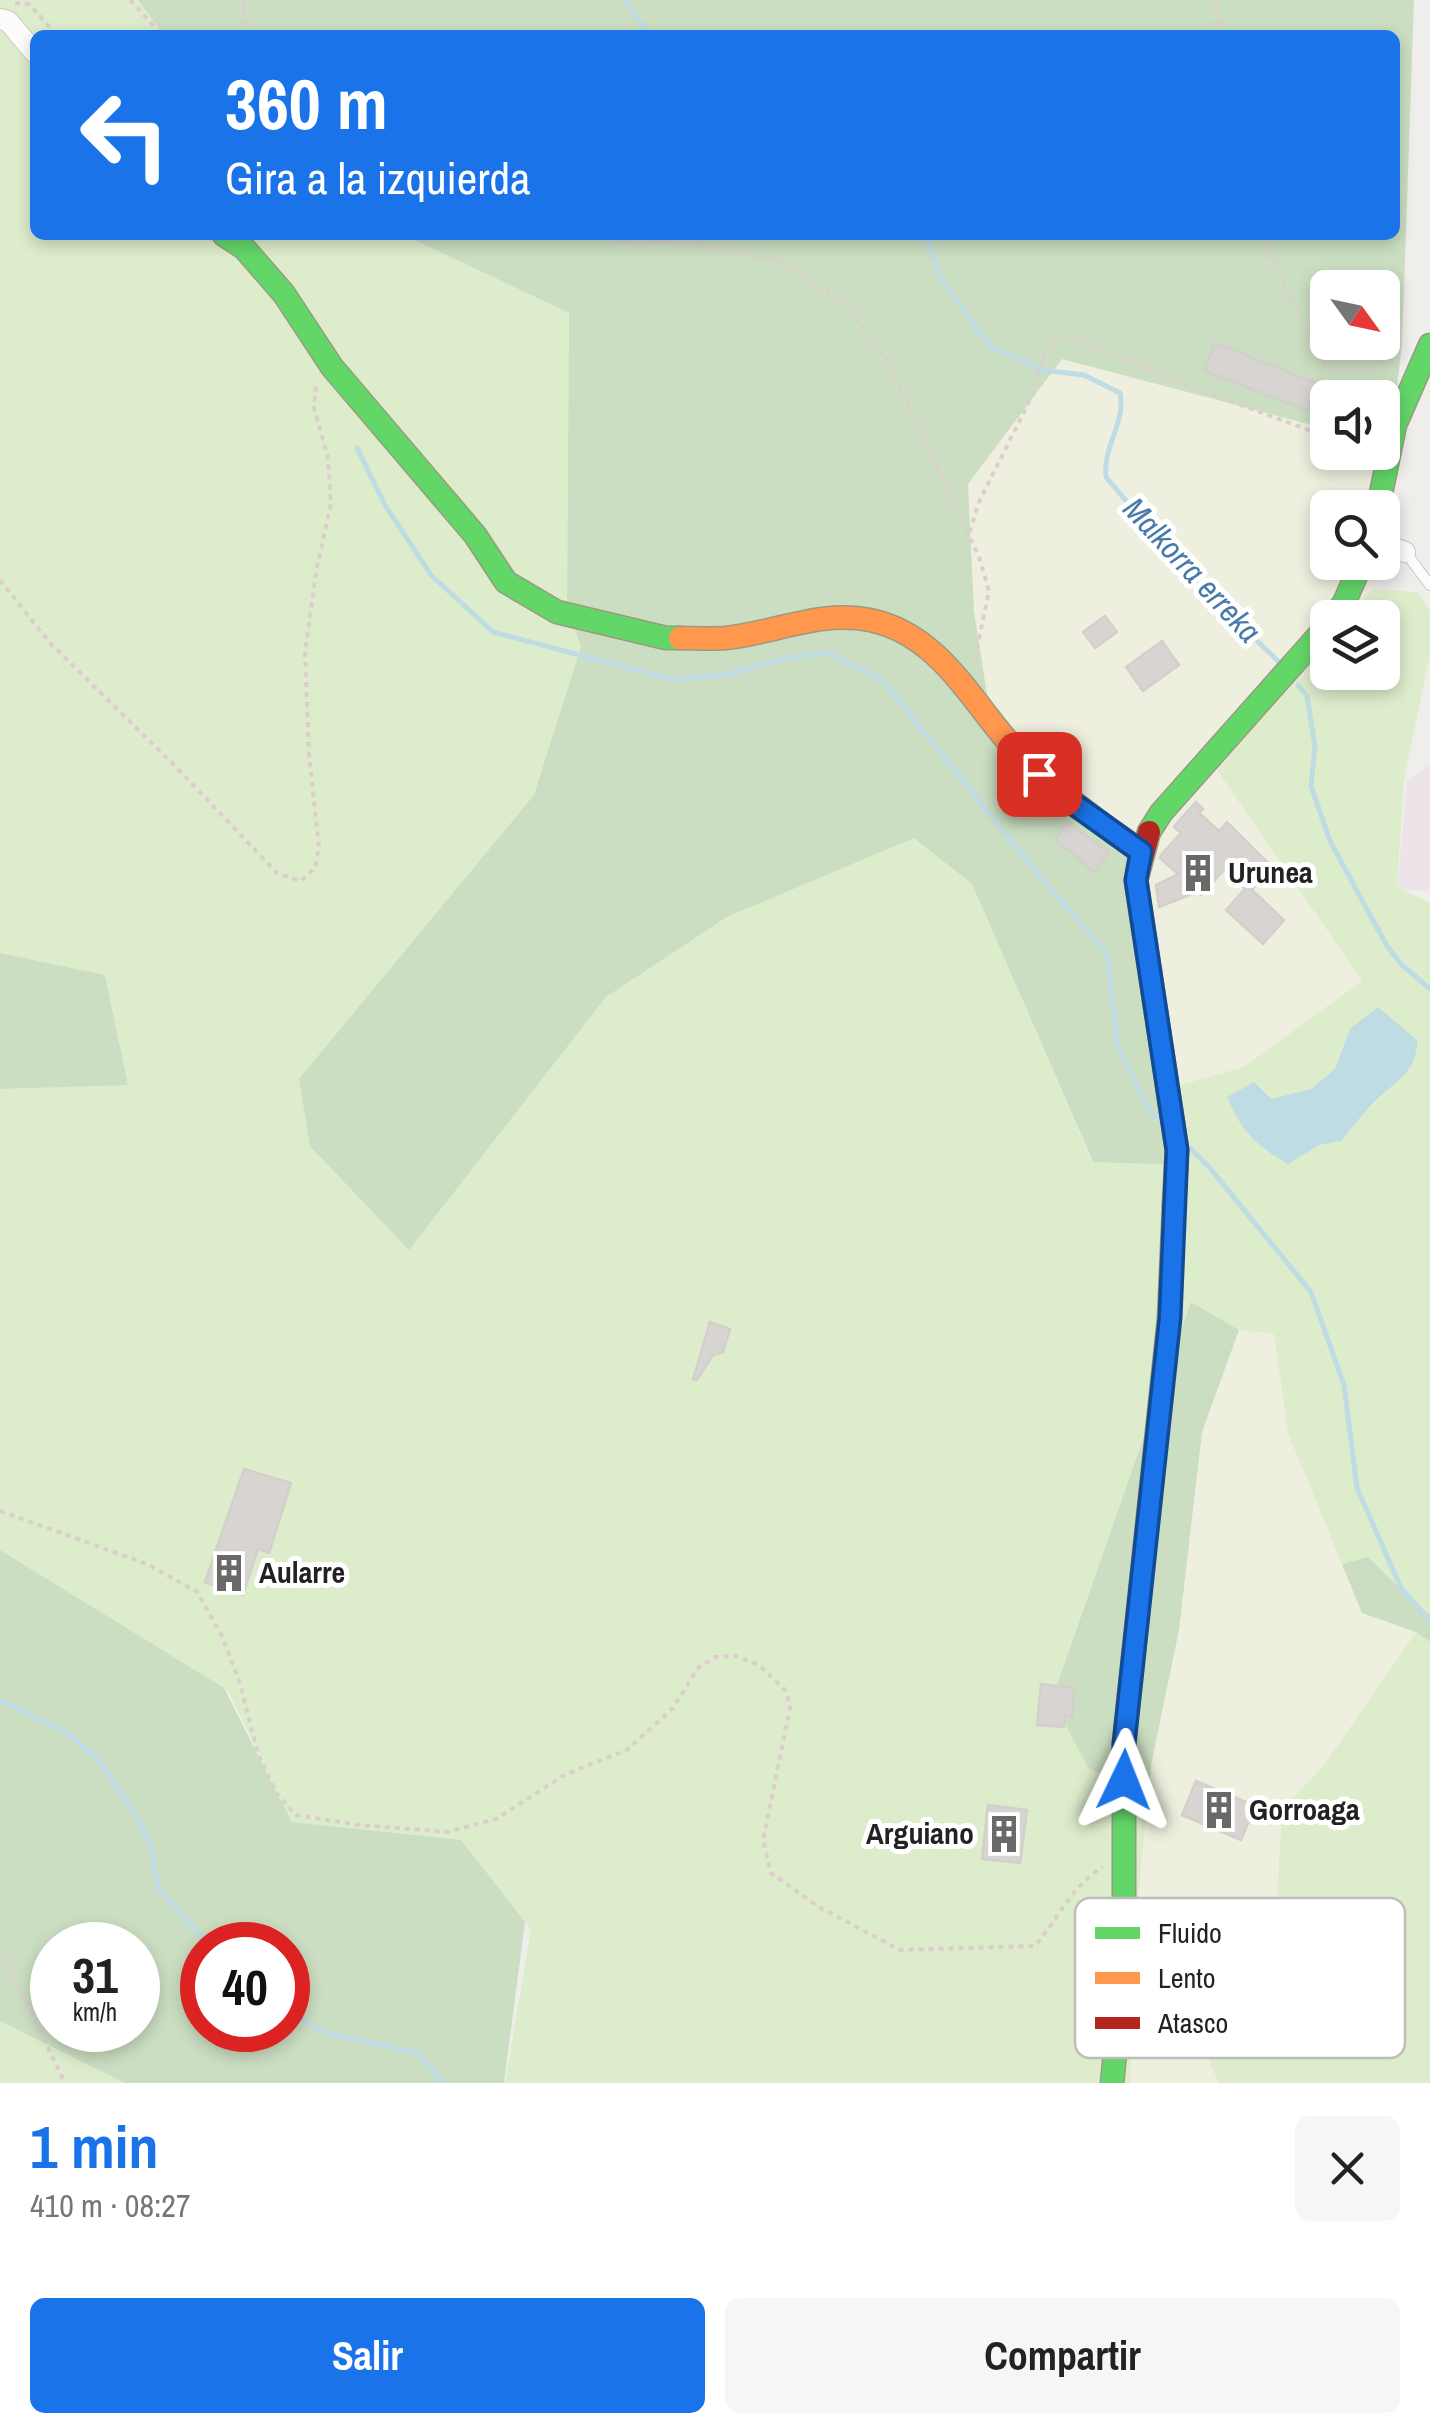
<!DOCTYPE html>
<html lang="es">
<head>
<meta charset="utf-8">
<style>
  body { margin:0; font-family:"Archivo Narrow",sans-serif; background:#f6f6f6; color:#222; height:100vh; display:flex; flex-direction:column; font-size:38px; white-space:nowrap }
  * { box-sizing:border-box; margin:0 }
  p { font-size:32px; color:#767676 }
  .icon { flex:none; width:55px; height:55px; fill:none; stroke:currentColor; stroke-width:2; stroke-linecap:round; stroke-linejoin:round }
  .map { position:relative; height:2083px; overflow:hidden }
  .sheet { display:flex; flex-direction:column; background:#fff; flex:1 }
  .sheet>* { flex:none }
  .banner { position:absolute; left:30px; top:30px; width:1370px; height:210px; border-radius:15px; box-shadow:0 5px 15px #0003; background:#1a73e8; color:#fff; overflow:hidden }
  .needle { width:65px; rotate:123deg }
  .buttons { position:absolute; left:1310px; top:270px; display:grid; gap:20px }
  .buttons a { display:grid; place-items:center; width:90px; height:90px; border-radius:15px; background:#fff; box-shadow:0 5px 15px #0003; font-size:50px }
  .speed { position:absolute; left:30px; top:1922px; display:flex; gap:20px; font-size:50px; font-weight:700; text-align:center }
  .speed>* { display:grid; place-content:center; width:130px; height:130px; border-radius:50%; background:#fff; box-shadow:0 5px 15px #0003; line-height:1 }
  .speed small { font-size:25px; font-weight:400 }
  .speed .limit { border:15px solid #d22; background:#fff; color:#111 }
  .pin { position:absolute; display:grid; place-items:center; width:85px; height:85px; color:#fff; margin:-42px; border-radius:20px; box-shadow:0 5px 15px #0006 }
  .me { position:absolute; width:110px; margin:-55px; rotate:2deg; stroke-linejoin:round; filter:drop-shadow(0 0 8px #0008) }
  .turn { display:flex; align-items:center; gap:35px; height:210px; padding:0 30px; font-size:45px }
  .turn .icon { width:130px; height:130px; stroke-width:2.5 }
  .turn b { display:block; font-size:70px; line-height:85px }
  .round { display:grid; place-items:center; flex:none; width:105px; height:105px; border-radius:15px; background:#f6f6f6 }
  .headline { display:flex; align-items:center; justify-content:space-between; height:170px; padding:0 30px }
  h1 { font-size:60px; font-weight:700; line-height:75px; color:#1a73e8 }
  .cta { display:flex; gap:20px; margin-top:auto; padding:20px 30px }
  .cta a { flex:1; height:115px; border-radius:15px; background:#1a73e8; color:#fff; font-size:40px; font-weight:700; line-height:115px; text-align:center }
  .cta a+a { background:#f6f6f6; color:#222 }
  .map>svg:first-child { display:block }
</style>
</head>
<body>
<div class="map">
<svg width="1430" height="2083" viewBox="0 0 1430 2083">
  <rect width="100%" height="100%" fill="#f0eeeb"/>
  <path fill="#ede4e9" d="M1430,765V891L1397,890L1407,780Z"/>
  <path fill="#efefdf" d="M1062,359L1327,429L1328,452H1382V507L1328,508V562L1376,563L1373,589L1217,770L1362,982L1244,1067L1177,1086L991,720L974,611L967,484Z
    M1239,1330L1275,1334L1288,1433L1362,1613L1416,1632L1325,1764L1282,1810L1276,1918L1205,2052L1219,2083H1130L1139,1888L1151,1765L1179,1630L1202,1432Z"/>
  <path fill="#ddeccb" d="M0,0H138L164,35H35V235H404L569,313L567,607L581,647L535,795L299,1080L409,1249L606,997L727,917L914,838L972,884L1092,1162L1177,1086L1244,1067L1362,981L1217,770L1327,641L1328,672H1382V618L1348,617L1373,589L1418,592L1430,611V654L1404,779L1397,887L1430,903V1614L1421,1610L1368,1557L1342,1564L1288,1433L1274,1334L1239,1330L1191,1302L1052,1698L1088,1768L1148,1799L1139,1888L1130,2083H505L531,1930L461,1841L292,1822L228,1691L0,1550V1089L128,1084L105,975L0,953Z
    M1416,1632L1430,1642V2083H1219L1205,2052L1276,1918L1282,1810L1325,1764Z
    M0,2021L125,2083H0Z"/>
  <path fill="#cbdec1" fill-rule="evenodd" d="M138,0H1414L1402,346L1393,416L1383,422L1382,398H1328L1327,429L1062,359L968,484L974,611L991,720L1133,845L1187,1165L1093,1162L972,884L914,838L727,917L606,997L409,1250L310,1146L299,1079L534,795L581,647L567,607L569,313L404,235H1395V35H164ZM1328,288H1382V342H1328Z
    M0,953L105,975L128,1085L0,1089Z
    M1191,1302L1239,1330L1202,1432L1179,1630L1151,1765L1148,1799L1088,1768L1052,1699Z
    M0,1550L224,1688L292,1822L461,1840L525,1922L504,2083H125L0,2021ZM138,1945V2030H52V1945ZM288,1945V2030H202V1945Z
    M1368,1557L1421,1609L1430,1614V1642L1416,1632L1362,1613L1342,1564Z"/>
  <path fill="#bfdbe3" d="M1378,1007L1417,1040C1417,1071 1399,1079 1378,1098C1365,1110 1353,1127 1341,1141L1319,1145L1288,1164C1254,1144 1243,1133 1227,1097L1254,1082L1271,1099L1311,1089L1335,1069L1350,1029Z"/>
  <g fill="none" stroke-linecap="round" stroke-linejoin="round">
    <path stroke="#bfdbe3" stroke-width="5" d="M624,0L649,35
      M926,235L941,279L990,346L1042,370L1084,375L1120,393C1126,424 1103,444 1106,477L1187,573L1278,661
      M357,448L385,505L431,575L493,632L674,680L729,674L786,658L829,653L883,681L1036,872L1107,953L1118,1047L1148,1108L1158,1118
      M1298,685L1307,696L1315,747L1311,786L1330,841L1387,946L1401,964L1430,989
      M1191,1149L1209,1167L1311,1292L1344,1385L1357,1488L1401,1588L1430,1621
      M0,1700L66,1732L99,1760L133,1811L151,1846L158,1888L209,1945
      M288,2011L326,2033L417,2053L444,2083"/>
  </g>
  <path fill="#d7d4d2" stroke="#d3d0cc" stroke-width="2.5" d="M1215,343L1318,384L1307,411L1204,370Z
    M1105,616L1117,632L1095,648L1083,632Z
    M1162,641L1179,665L1143,691L1126,667Z
    M1196,802L1203,809L1199,813L1219,831L1227,822L1268,863L1260,876L1262,878L1252,890L1284,920L1263,944L1226,910L1245,889L1224,870L1201,895L1197,892L1159,907L1156,885L1178,874L1160,858L1161,855L1181,833L1174,827L1176,824Z
    M1068,823L1109,852L1094,872L1055,839Z
    M710,1322L730,1329L723,1352L713,1355L697,1380L693,1379Z
    M244,1469L291,1483L269,1553L258,1549L243,1595L205,1582Z
    M1041,1684L1074,1688L1072,1717L1065,1716L1064,1727L1037,1725Z
    M1196,1781L1255,1806L1241,1840L1182,1815Z
    M988,1805L1027,1810L1020,1863L982,1859Z"/>
  <g fill="none" stroke-linecap="round" stroke-linejoin="round">
    <g stroke="#c9c8c7" stroke-width="12">
      <path id="lane" d="M1406,553L1430,585"/>
    </g>
    <g stroke="#c9c8c7" stroke-width="22">
      <path id="street" d="M0,19L8,21L35,53
        M1382,544L1405,552"/>
    </g>
    <g stroke="#999a82" stroke-width="25">
      <path id="fast" d="M224,235L244,248L284,294L332,367L475,535L506,582L557,612L666,638H680
        M1378,508L1395,425L1430,345
        M1333,618L1344,603L1362,562
        M1149,832L1161,813L1328,625
        M1112,2083L1124,1964V1743L1169,1319L1174,1205"/>
    </g>
    <g stroke="#999a82" stroke-width="25">
      <path id="slow" d="M680,638C695,638 711,639 726,638C774,633 821,610 870,620C943,635 974,708 1021,756C1058,793 1099,822 1141,852"/>
    </g>
    <g stroke="#999a82" stroke-width="25">
      <path id="jam" d="M1149,832L1136,881L1177,1150L1174,1205"/>
    </g>
    <path stroke="#dccecd" stroke-width="4" stroke-dasharray="5 5" stroke-linecap="butt" d="M130,0L162,35
      M244,0L245,35
      M1216,0L1218,35
      M15,3L29,4L57,35
      M477,235L688,243L771,258L845,303L888,362L979,557L989,591L974,663
      M1261,235L1319,359C1353,385 1369,366 1403,350
      M970,532L978,504L1028,404L1044,356L1056,339L1071,335L1183,384L1328,437
      M0,580L49,642L173,764L277,873L301,881L315,868L319,847L309,754L305,653L316,572L331,503L328,458L314,408L316,384
      M0,1511L147,1564L197,1592L222,1636L240,1684L258,1754L277,1794L296,1815L359,1825L447,1832L496,1819L566,1774L627,1750L673,1708L698,1668L715,1657L736,1656L759,1665L786,1691L790,1708L763,1840L771,1873L819,1907L900,1950L1035,1946C1057,1920 1073,1884 1103,1867
      M0,1948L65,2083"/>
    <use href="#lane" stroke="#fdfcfc" stroke-width="10"/>
    <use href="#street" stroke="#fdfcfc" stroke-width="20"/>
    <use href="#fast" stroke="#63d668" stroke-width="22"/>
    <use href="#slow" stroke="#ff974d" stroke-width="22"/>
    <use href="#jam" stroke="#b3261e" stroke-width="22"/>
  </g>
  <g fill="none" stroke-linecap="round" stroke-linejoin="round">
    <g stroke="#114b97" stroke-width="25">
      <path id="route" d="M1039,774L1060,794L1141,852L1136,880L1177,1150L1170,1318L1124,1744V1780"/>
    </g>
    <use href="#route" stroke="#1a73e8" stroke-width="18"/>
  </g>
  <defs>
    <g id="building-bare" transform="scale(3)"><path d="M-4-6H4V6H1V3H-1V6H-4ZM-2.5-4.3h1.7v1.8h-1.7ZM.8-4.3h1.7v1.8H.8ZM-2.5-1h1.7V.8h-1.7ZM.8-1h1.7V.8H.8Z" fill="#6a6968" stroke="#fff" stroke-width="2.5" paint-order="stroke"/></g>
  </defs>
  <g fill-rule="evenodd">
    <use href="#building-bare" x="1198" y="873"/>
    <use href="#building-bare" x="229" y="1573"/>
    <use href="#building-bare" x="1219" y="1810"/>
    <use href="#building-bare" x="1004" y="1834"/>
  </g>
  <g text-anchor="middle" stroke-width="10" stroke-linejoin="round" paint-order="stroke">
    <g font-size="30" font-weight="bold" fill="#222" stroke="#fff" text-anchor="start">
      <text x="1228" y="883">Urunea</text>
      <text x="259" y="1583">Aularre</text>
      <text x="1249" y="1820">Gorroaga</text>
      <text x="974" y="1844" text-anchor="end">Arguiano</text>
    </g>
    <g font-size="32" font-style="italic" fill="#4a7aab" stroke="#fff">
      <text transform="translate(1192 570) rotate(47)" y="11">Malkorra erreka</text>
    </g>
  </g>
  <rect x="1075" y="1898" width="330" height="160" rx="15" fill="#fff" stroke="#bdbdbd" stroke-width="2.5"/>
  <rect x="1095" y="1927" width="45" height="12" fill="#63d668"/>
  <rect x="1095" y="1972" width="45" height="12" fill="#ff974d"/>
  <rect x="1095" y="2017" width="45" height="12" fill="#b3261e"/>
  <g font-size="28" fill="#222">
    <text x="1158" y="1943">Fluido</text>
    <text x="1158" y="1988">Lento</text>
    <text x="1158" y="2033">Atasco</text>
  </g>
</svg>
<div class="buttons">
<a><svg class="needle" viewBox="-14 -14 28 28"><path d="M0-13l5 13h-10z" fill="#e53935"/><path d="M0 13l5-13h-10z" fill="#767676"/></svg></a>
<a><svg class="icon" aria-label="sound" viewBox="0 0 24 24"><path d="M4 9h4l5-4v14l-5-4H4zM17 9q2 3 0 6"/></svg></a>
<a><svg class="icon" aria-label="search" viewBox="0 0 24 24"><circle cx="10" cy="10" r="6"/><path d="M15 15l6 6"/></svg></a>
<a><svg class="icon" aria-label="layers" viewBox="0 0 24 24"><path d="M12 4l9 5-9 5-9-5zM3 14l9 5 9-5"/></svg></a>
</div>
<div class="speed"><div>31<small>km/h</small></div><div class="limit">40</div></div>
<div class="pin" style="left:1039px;top:774px;background:#d93025"><svg class="icon" aria-label="arrive" viewBox="0 0 24 24"><path d="M6 21V4h12l-3 4 3 4H6"/></svg></div>
<svg class="me" style="left:1124px;top:1780px" viewBox="-20 -20 40 40"><path d="M0-17L14 15 0 8-14 15z" fill="#1a73e8" stroke="#fff" stroke-width="4"/></svg>
<div class="banner">
<div class="turn"><svg class="icon" aria-label="left" viewBox="0 0 24 24"><path d="M17 20v-9H6M10 6l-5 5 5 5"/></svg><div><b>360 m</b>Gira a la izquierda</div></div>
</div>
</div>
<section class="sheet">
<div class="headline"><div><h1>1 min</h1><p>410 m · 08:27</p></div><a class="round"><svg class="icon" aria-label="close" viewBox="0 0 24 24"><path d="M6 6l12 12M18 6L6 18"/></svg></a></div>
<div class="cta"><a>Salir</a><a>Compartir</a></div>
</section>
</body>
</html>
